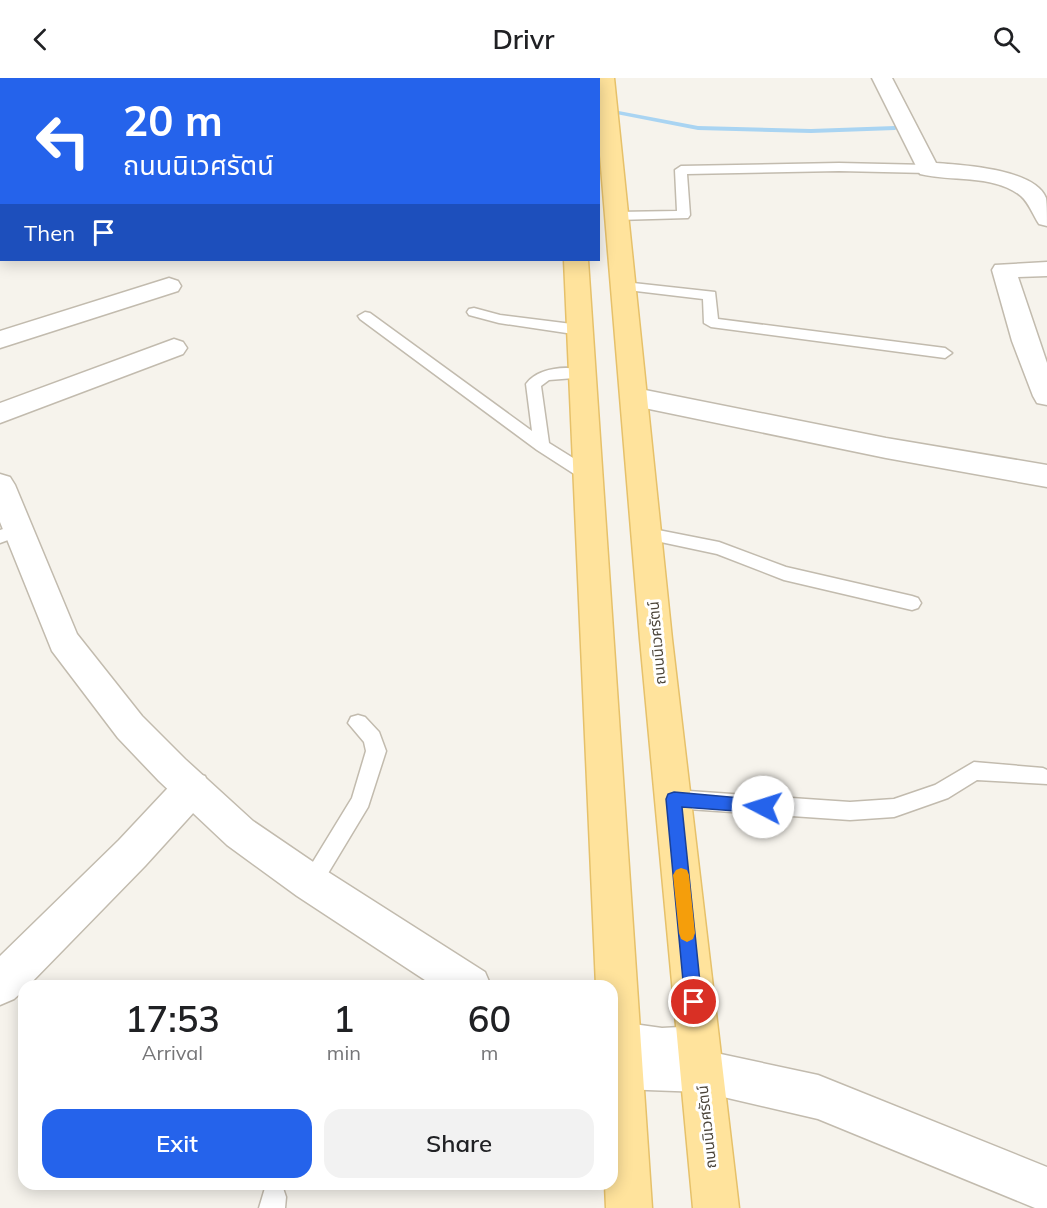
<!DOCTYPE html>
<html lang="en">
<head>
<meta charset="utf-8">
<style>
  body { margin:0; font-family:Mulish,"Noto Sans Thai",sans-serif; background:#f2f2f2; color:#202124; height:100vh; display:flex; flex-direction:column; font-size:22px; white-space:nowrap }
  * { box-sizing:border-box; margin:0 }
  p { font-size:20px; color:#757577 }
  .icon { flex:none; width:33px; height:33px; fill:none; stroke:currentColor; stroke-width:2; stroke-linecap:round; stroke-linejoin:round }
  .map { position:relative; flex:1; overflow:hidden }
  .sheet { position:absolute; left:18px; top:902px; width:600px; height:210px; display:flex; flex-direction:column; background:#fff; border-radius:18px; box-shadow:0 3px 15px #0003 }
  .sheet>* { flex:none }
  .guide { position:absolute; left:0px; top:0px; width:600px; height:183px; box-shadow:0 3px 15px #0003; background:#2563eb; color:#fff; overflow:hidden }
  .pin { position:absolute; display:grid; place-items:center; width:51px; height:51px; color:#fff; margin:-26px; border:3px solid #fff; border-radius:50%; box-shadow:0 2px 6px #0007 }
  .me { position:absolute; width:66px; margin:-33px; rotate:275deg; stroke-linejoin:round; filter:drop-shadow(0 0 4px #0008) }
  .turn { display:flex; align-items:center; gap:21px; height:126px; padding:0 24px; font-size:27px }
  .turn .icon { width:78px; height:78px; stroke-width:2.5 }
  .turn b { display:block; font-size:42px; line-height:51px }
  .then { display:flex; align-items:center; height:57px; padding:0 24px; background:#0003; gap:12px; font-size:22px }
  .eta { display:flex; justify-content:space-evenly; align-items:center; height:102px; text-align:center }
  .eta b { font-size:36px; font-weight:600; line-height:42px }
  .primary-button { display:flex; gap:12px; margin-top:auto; padding:12px 24px }
  .primary-button a { flex:1; height:69px; border-radius:18px; background:#2563eb; color:#fff; font-size:24px; font-weight:600; line-height:69px; text-align:center }
  .primary-button a+a { background:#f2f2f2; color:#202124 }
  header { display:flex; justify-content:space-between; align-items:center; height:78px; padding:0 24px; background:#fff; font-size:27px; font-weight:600 }
  .map>svg:first-child { display:block }
</style>
</head>
<body>
<header><svg class="icon" aria-label="back" viewBox="0 0 24 24"><path d="M15 5l-7 7 7 7"/></svg>Drivr<svg class="icon" aria-label="search" viewBox="0 0 24 24"><circle cx="10" cy="10" r="6"/><path d="M15 15l6 6"/></svg></header>
<div class="map">
<svg width="1047" height="1130" viewBox="0 0 1047 1130">
  <rect width="100%" height="100%" fill="#f6f3ec"/>
  <g fill="none" stroke-linecap="round" stroke-linejoin="round">
    <path fill="#a9d4f2" fill-rule="evenodd" d="M502,0H509L510,2H504Z
      M608,31L698,48L811,51L895,48L898,50L895,52L811,55L698,52L606,34L605,33Z"/>
    <g stroke="#c2bbae" stroke-width="3">
      <path id="service" d="M325,0H335V2H325Z
        M0,33H2L0,40Z
        M839,85L928,87L934,91L928,95L839,93L687,96L690,137L688,140L617,142L611,138L617,134L677,133L675,92L681,88Z
        M624,204L715,214L718,241L945,270L952,275L945,280L711,249L704,245L703,221L619,211L617,208Z
        M474,230L500,237L580,247L587,252L580,257L499,245L469,237L467,234L469,231Z
        M365,234L370,235L532,353L526,306C538,289 568,287 587,293L589,296L587,299L549,302L541,308L549,365L594,393L596,397L594,401H582L537,372L360,241L358,238Z
        M18,446L24,448L26,452L24,456L0,465V452Z
        M648,450L719,464L786,489L912,518L918,520L921,525L918,530L912,532L784,502L717,476L642,460L640,456L642,452Z
        M358,637L365,639L379,654L386,673L368,729L318,812L311,815L304,812L300,805L352,720L366,673L364,664L348,645L351,639Z
        M974,684L1043,690L1047,692V706L977,702L948,720L894,739L850,742L674,730L667,727L664,721L667,715L674,712L850,724L894,721L935,707Z
        M274,1107L283,1110L286,1119L285,1130H259L265,1110Z"/>
    </g>
    <g stroke="#c2bbae" stroke-width="3">
      <path id="minor" d="M0,0H12L2,2L0,7Z
        M872,0H892L936,85C963,87 1035,91 1046,120C1047,127 1047,140 1047,148L1039,146C1033,137 1029,125 1021,118C994,96 952,104 920,96Z
        M2,108V122L0,123V109Z
        M0,143H2L0,158Z
        M1047,184V198L1018,199L1047,285V327L1037,325L1033,318L1012,263L992,192L995,187Z
        M169,200L178,203L181,208L178,213L0,270V253Z
        M174,261L183,264L187,270L183,276L0,345V325Z
        M635,310L886,360L1047,387V409L886,380L625,326L621,319L625,312Z
        M192,694L205,698L210,710L205,722L145,788L28,908H24V912L14,921L0,927V878L119,762L179,698Z
        M620,969L702,972L818,997L1047,1089V1130H1035L818,1041L702,1014L620,1011L612,1008V972Z"/>
    </g>
    <g stroke="#c2bbae" stroke-width="3">
      <path id="tertiary" d="M0,396L10,399L15,407L77,556L142,638L185,681L253,743L325,792L485,894L491,908H434L297,818L227,767L159,703L118,660L52,573L0,444Z
        M612,943L662,950L698,948L713,954L719,969L713,984C680,997 646,990 612,985Z"/>
    </g>
    <g stroke="#e6c16a" stroke-width="3">
      <path id="primary" d="M559,0H579V2H559Z
        M594,0H614L672,561L739,1130H693L640,561L598,53V2Z
        M564,182H588L652,1130H606L605,1106H612V908H596Z"/>
    </g>
    <use href="#service" fill="#fff" fill-rule="evenodd"/>
    <use href="#minor" fill="#fff" fill-rule="evenodd"/>
    <use href="#tertiary" fill="#fff" fill-rule="evenodd"/>
    <use href="#primary" fill="#ffe39c" fill-rule="evenodd"/>
  </g>
  <path fill="#2563eb" stroke="#184099" stroke-width="1.5" d="M674,714L763,722L768,724L771,729L768,733L763,735L682,729L702,924L700,930L694,932L688,930L685,924L666,721L668,716Z"/>
  <path fill="#f59e0b" d="M681,790L687,792L689,797L695,855L693,861L687,864L681,861L679,855L673,797L676,792Z"/>
  <g text-anchor="middle" stroke-width="6" stroke-linejoin="round" paint-order="stroke">
    <g font-size="15" fill="#4b4439" stroke="#fff">
      <text transform="translate(657 565) rotate(-95)" y="5">ถนนนิเวศรัตน์</text>
      <text transform="translate(707 1049) rotate(-96)" y="5">ถนนนิเวศรัตน์</text>
    </g>
  </g>
</svg>
<div class="pin" style="left:694px;top:924px;background:#d93025"><svg class="icon" aria-label="arrive" viewBox="0 0 24 24"><path d="M6 21V4h12l-3 4 3 4H6"/></svg></div>
<svg class="me" style="left:763px;top:729px" viewBox="-20 -20 40 40"><circle r="19" fill="#fff"/><path d="M0-13L10 11 0 6-10 11z" fill="#2563eb"/></svg>
<div class="guide">
<div class="turn"><svg class="icon" aria-label="left" viewBox="0 0 24 24"><path d="M17 20v-9H6M10 6l-5 5 5 5"/></svg><div><b>20 m</b>ถนนนิเวศรัตน์</div></div>
<div class="then">Then<svg class="icon" aria-label="arrive" viewBox="0 0 24 24"><path d="M6 21V4h12l-3 4 3 4H6"/></svg></div>
</div>
<section class="sheet">
<div class="eta">
<div><b>17:53</b><p>Arrival</p></div>
<div><b>1</b><p>min</p></div>
<div><b>60</b><p>m</p></div>
</div>
<div class="primary-button"><a>Exit</a><a>Share</a></div>
</section>
</div>
</body>
</html>
